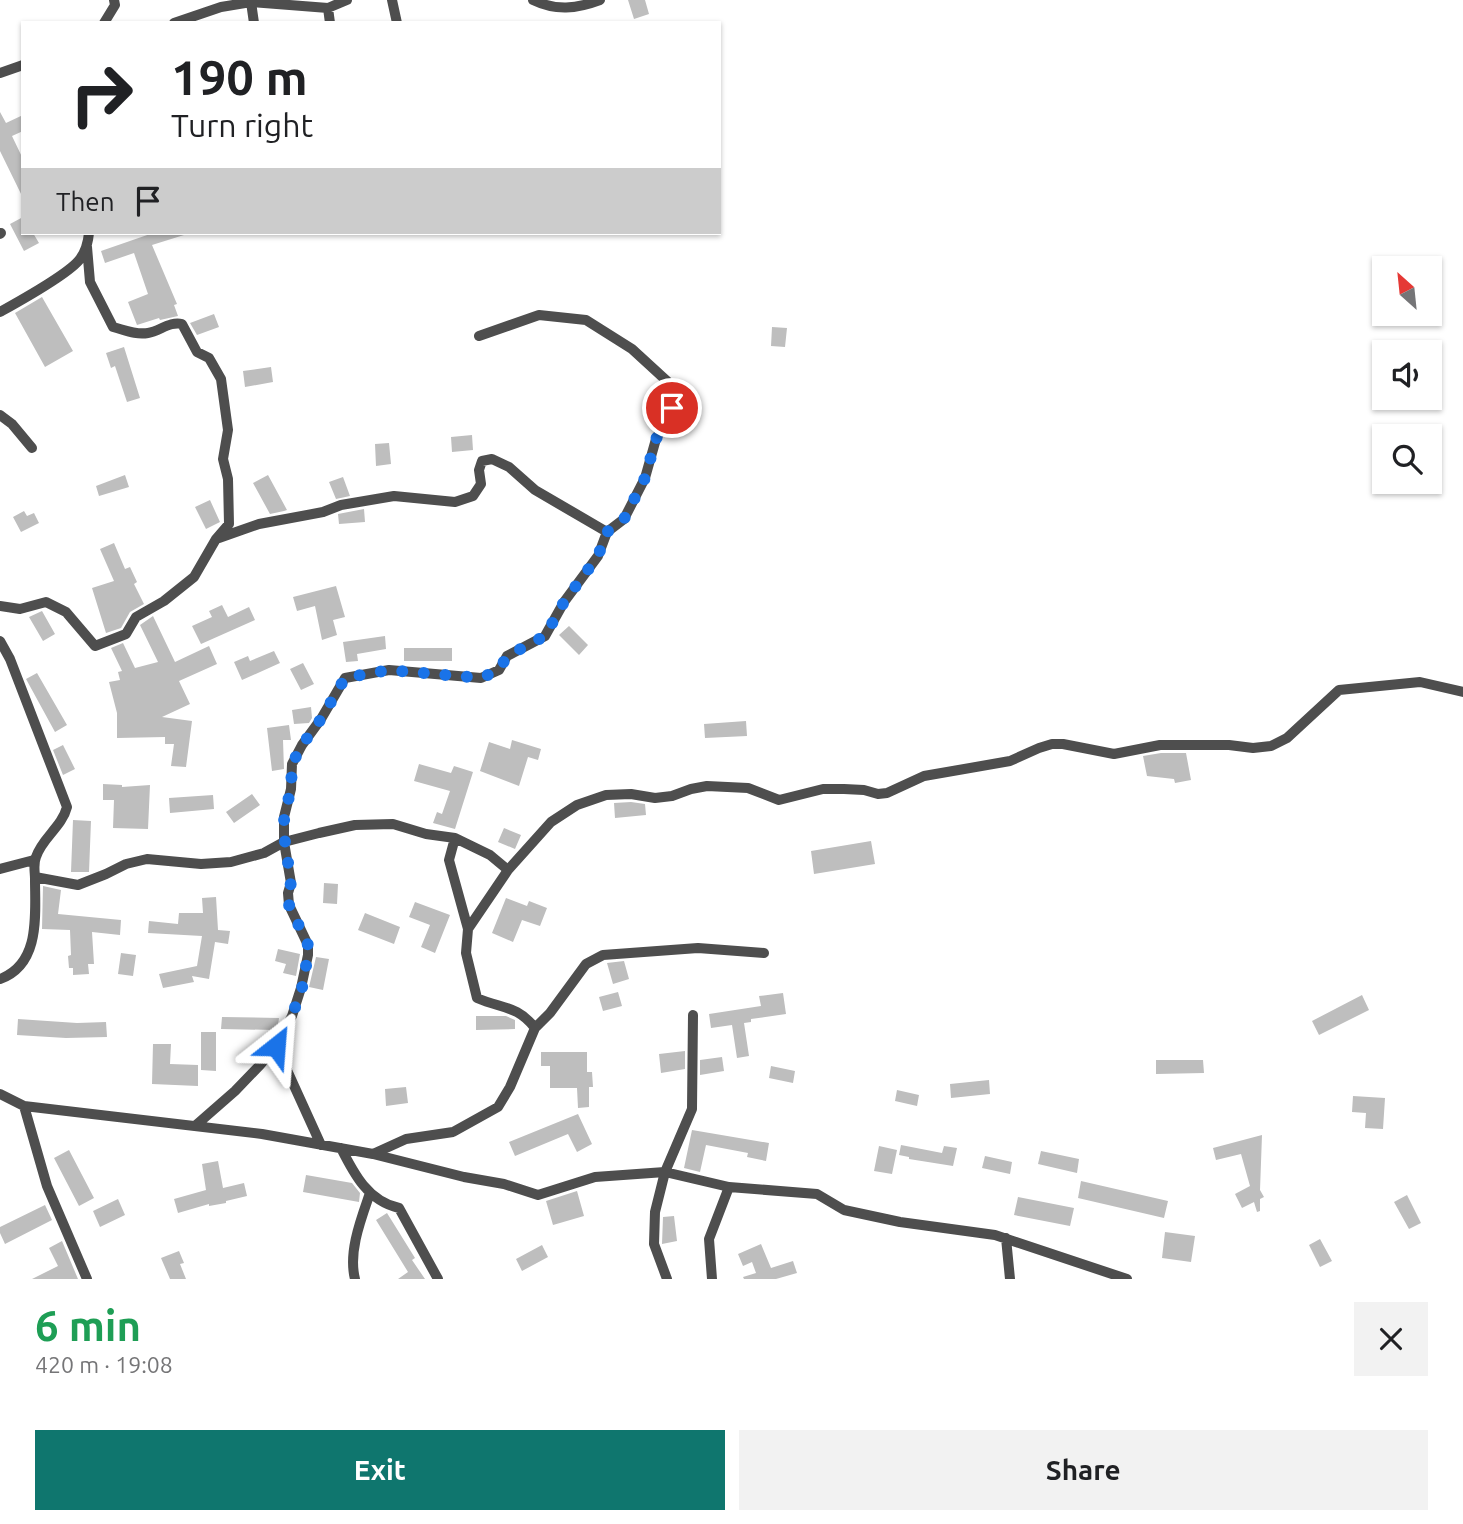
<!DOCTYPE html>
<html lang="en">
<head>
<meta charset="utf-8">
<style>
  body { margin:0; font-family:Ubuntu,sans-serif; background:#f2f2f2; color:#202124; height:100vh; display:flex; flex-direction:column; font-size:26px; white-space:nowrap }
  * { box-sizing:border-box; margin:0 }
  p { font-size:23px; color:#757577 }
  .icon { flex:none; width:38px; height:38px; fill:none; stroke:currentColor; stroke-width:2; stroke-linecap:round; stroke-linejoin:round }
  .map { position:relative; height:1279px; overflow:hidden }
  .side { display:flex; flex-direction:column; background:#fff; flex:1 }
  .side>* { flex:none }
  .hud { position:absolute; left:21px; top:21px; width:700px; height:214px; border-radius:0px; box-shadow:0 2px 5px #0004; background:#fff; color:#202124; overflow:hidden }
  .needle { width:46px; rotate:333deg }
  .fabs { position:absolute; left:1372px; top:256px; display:grid; gap:14px }
  .fabs a { display:grid; place-items:center; width:70px; height:70px; border-radius:0px; background:#fff; box-shadow:0 2px 5px #0004; font-size:35px }
  .pin { position:absolute; display:grid; place-items:center; width:60px; height:60px; color:#fff; margin:-30px; border:4px solid #fff; border-radius:50%; box-shadow:0 2px 7px #0007 }
  .me { position:absolute; width:77px; margin:-38px; rotate:28deg; stroke-linejoin:round; filter:drop-shadow(0 0 5px #0008) }
  .turn { display:flex; align-items:center; gap:24px; height:147px; padding:0 35px; font-size:32px }
  .turn .icon { width:91px; height:91px; stroke-width:2.5 }
  .turn b { display:block; font-size:49px; line-height:60px }
  .then { display:flex; align-items:center; height:66px; padding:0 35px; background:#0003; gap:14px; font-size:26px }
  .round { display:grid; place-items:center; flex:none; width:74px; height:74px; border-radius:0px; background:#f2f2f2 }
  .head { display:flex; align-items:center; justify-content:space-between; height:119px; padding:0 35px }
  h1 { font-size:42px; font-weight:700; line-height:52px; color:#1e9e55 }
  .button { display:flex; gap:14px; margin-top:auto; padding:14px 35px }
  .button a { flex:1; height:80px; border-radius:0px; background:#0f766e; color:#fff; font-size:28px; font-weight:700; line-height:80px; text-align:center }
  .button a+a { background:#f2f2f2; color:#202124 }
  .map>svg:first-child { display:block }
</style>
</head>
<body>
<div class="map">
<svg width="1463" height="1279" viewBox="0 0 1463 1279">
  <rect width="100%" height="100%" fill="#fff"/>
  <path fill="#bebebe" d="M628,0H645L649,14L634,19Z
    M0,112L6,123L23,115V131L12,136L23,159V198L0,151Z
    M23,217V233H33L39,243L24,251L10,224Z
    M153,233H183L184,235L152,245L177,304L174,305L178,316L160,320L159,318L137,325L128,302L148,294L134,253L105,263L101,251Z
    M42,297L73,351L45,367L15,313Z
    M214,314L219,327L197,335L190,323Z
    M772,327L787,328L785,347L771,346Z
    M124,347L140,398L127,402L115,366L111,368L106,353Z
    M271,367L273,382L245,387L243,371Z
    M472,435L473,450L452,452L451,437Z
    M389,443L391,464L376,466L375,444Z
    M125,475L129,487L99,496L96,486Z
    M268,475L287,510L284,511L270,514L253,483Z
    M343,477L350,496L336,499L329,482Z
    M210,500L220,522L206,529L195,507Z
    M364,509L365,522L339,524L338,514Z
    M24,511L27,516L34,513L39,523L21,532L13,517Z
    M114,543L125,569L130,567L137,582L134,584L144,604L130,612L121,628L106,633L92,588L114,581L100,549Z
    M336,586L345,617L333,620L337,635L322,640L315,606L297,611L293,597Z
    M222,605L228,617L249,607L255,620L201,644L192,626L212,617L209,611Z
    M42,611L55,634L43,641L29,617Z
    M153,616L175,662L209,646L217,664L179,681L190,704L162,717L192,721L186,767L171,766L174,744H165V737L117,738V713L109,682L120,680L118,672L122,671L111,648L123,643L135,668L158,662L140,625Z
    M569,626L588,645L579,655L559,635Z
    M385,636L386,649L357,654L358,661L346,662L343,642Z
    M404,648H452V661H404Z
    M274,651L280,663L242,680L234,662L248,656L250,661Z
    M303,663L314,684L301,690L290,669Z
    M37,673L67,725L55,732L26,679Z
    M311,707L312,718L309,723L294,724L292,710Z
    M746,721L747,736L705,738L704,724Z
    M289,725L291,740H283L284,769L272,771L267,728Z
    M512,740L541,749L538,760L528,757L519,786L480,771L489,742L510,749Z
    M63,745L75,769L63,775L53,750Z
    M1161,753H1186L1191,780L1175,783L1174,779L1147,776L1143,756Z
    M419,764L451,773L454,766L473,772L455,829L433,823L437,812L442,814L450,791L414,781Z
    M103,784L122,785V787L150,785L148,829L113,828L114,800H103Z
    M252,794L260,805L234,823L226,812Z
    M213,795L214,809L170,813L169,798Z
    M631,802L645,804L646,815L615,818L614,803Z
    M73,820L91,821L89,872H71Z
    M504,828L521,835L515,849L498,842Z
    M871,841L875,864L814,874L811,851Z
    M324,883L338,884L337,904L323,903Z
    M43,886L61,890L58,914L121,920L120,935L92,932L94,964H88L89,974L73,975V968H69L68,956L71,955L70,930L42,929Z
    M216,897L218,930L230,931L228,944L215,942L209,979L192,976L194,982L163,988L159,974L197,966L202,936L148,933L149,921L178,924L179,913H203L202,898Z
    M506,898L527,906L529,901L547,908L540,926L522,920L513,942L492,933Z
    M415,902L450,915L435,953L421,947L430,925L409,917Z
    M365,913L400,927L394,944L358,930Z
    M278,949L300,954L296,976L283,973L286,964L275,961Z
    M121,953L136,955L133,976L118,974Z
    M316,957L329,959L323,990L309,987Z
    M624,961L629,979L613,984L607,963Z
    M618,992L622,1006L603,1011L599,997Z
    M783,993L786,1014L751,1019V1022L744,1023L749,1056L737,1058L732,1025L711,1028L709,1014L761,1006L759,996Z
    M1362,995L1369,1010L1319,1035L1312,1021Z
    M476,1016H506L515,1020V1029L476,1030Z
    M222,1017L279,1018L278,1025L276,1030L221,1029Z
    M18,1019L77,1023L106,1022L107,1037L66,1038L17,1035Z
    M201,1032H216V1071L201,1070Z
    M153,1044H171L170,1064L198,1065V1086L152,1084Z
    M685,1051V1069L661,1073L659,1054Z
    M541,1052H587V1072H592L593,1087H589V1107L578,1108L577,1088H550V1066H541Z
    M722,1057L724,1071L700,1075V1060Z
    M1156,1060H1203L1204,1073L1156,1074Z
    M771,1066L795,1071L793,1083L769,1078Z
    M989,1080L990,1094L951,1098L950,1084Z
    M406,1087L408,1103L386,1106L385,1089Z
    M897,1090L919,1095L917,1106L895,1101Z
    M1353,1096L1385,1098L1383,1129L1365,1128L1366,1113L1352,1112Z
    M578,1114L592,1144L577,1152L568,1134L515,1156L509,1142Z
    M692,1130L769,1143L766,1161L747,1157L748,1153L706,1145L700,1172L684,1168Z
    M1262,1135L1260,1190L1264,1197L1260,1199V1211L1257,1212L1254,1202L1242,1208L1235,1194L1250,1186L1241,1154L1216,1160L1213,1148Z
    M901,1145L942,1153L944,1146L957,1148L953,1166L909,1159V1157L899,1155Z
    M879,1146L897,1150L892,1174L874,1171Z
    M69,1150L94,1198L79,1206L54,1158Z
    M1041,1151L1079,1159L1077,1173L1038,1164Z
    M985,1156L1012,1162L1010,1174L982,1168Z
    M218,1161L223,1188L244,1183L247,1196L226,1201V1203L209,1206V1204L178,1213L174,1199L206,1190L202,1164Z
    M306,1175L352,1183L360,1193L359,1202L303,1192Z
    M1081,1181L1168,1201L1164,1218L1078,1198Z
    M577,1191L584,1216L553,1225L546,1201Z
    M1407,1195L1421,1223L1409,1229L1394,1202Z
    M1018,1197L1074,1208L1070,1226L1014,1215Z
    M118,1199L125,1215L100,1227L93,1211Z
    M45,1205L52,1220L5,1244L0,1233V1227Z
    M387,1213L415,1258L412,1260L425,1279H398L408,1272L376,1220Z
    M674,1216L677,1241L662,1244L663,1217Z
    M1165,1232L1195,1236L1191,1262L1162,1258Z
    M1320,1239L1332,1261L1320,1267L1309,1245Z
    M62,1241L78,1279H32L58,1266L49,1248Z
    M761,1244L771,1268L793,1261L797,1273L776,1279H744L743,1277L756,1273L752,1262L743,1266L738,1254Z
    M542,1245L548,1257L522,1271L516,1259Z
    M179,1251L184,1263L180,1264L186,1279H170L161,1258Z"/>
  <g fill="none" stroke-linecap="round" stroke-linejoin="round">
    <path stroke="#4e4e4e" stroke-width="10" d="M392,0L397,23
      M533,0C556,11 576,9 600,0
      M251,2L254,23
      M328,8L330,23
      M104,23L115,5L114,0
      M174,23L221,7L251,2L328,8L347,0
      M0,73L23,65
      M0,234L1,233
      M0,312C18,302 69,274 80,259C86,251 88,243 89,233
      M0,415L12,424L32,448
      M219,538L259,524L323,512L341,505L394,496L455,502L473,496L481,484L479,470L482,461L492,459L509,467L535,490L607,532
      M0,606L20,609L46,602L66,612L95,646L126,634L136,617L164,601L194,577L216,539L229,524L228,479L223,459L228,430L221,379L209,358L197,352L182,324C170,321 160,331 148,333C135,335 125,330 113,327L90,282L87,247
      M0,641L10,659L67,807C62,827 42,838 36,857C33,864 35,872 35,879C35,914 41,964 0,979
      M455,838L449,860L468,929
      M0,869L34,860
      M35,877L78,885L106,874L126,864L147,859L201,864L231,862L264,853L284,842L319,833L355,825L393,824L426,834L455,838L490,855L508,870
      M535,1028L550,1013L586,964L603,955L698,948L764,953
      M276,1046L321,1145
      M0,1094L24,1106L262,1134L373,1154L464,1177L504,1184L538,1195L595,1177L665,1172L729,1187L817,1194L844,1210L900,1222L995,1235L1127,1279
      M24,1106L47,1186L87,1279
      M195,1126L235,1091L260,1065L276,1046L292,1016L301,988L308,955V945L289,905L288,893L291,883L284,842V817L291,789L292,764L302,745L321,719L345,678L389,670L481,678L499,670L507,656L545,636L564,602L598,556L607,532L624,519L645,478L656,439L672,408L668,382L632,349L586,320L539,315L479,336
      M341,1148C354,1174 368,1201 399,1208L438,1279
      M373,1154L406,1139L453,1132L498,1107L510,1087L535,1028C517,1005 502,1009 477,998L466,953L468,929L508,870L551,822L577,805L606,795L631,794L655,798L672,796L691,789L707,786L748,788L779,800L823,789H844L864,790L878,794L887,793L924,776L1010,761L1039,748L1052,744H1063L1114,754L1160,745H1229L1253,748L1271,746L1287,738L1339,690L1420,682L1463,692
      M1006,1238L1010,1279
      M355,1279C348,1252 361,1219 370,1193
      M667,1279L654,1244L655,1212L665,1172L692,1109L693,1015
      M712,1279L709,1239L729,1187"/>
  </g>
  <g fill="none" stroke-linecap="round" stroke-linejoin="round">
    <path stroke="#1a73e8" stroke-width="12" stroke-dasharray="0 21.6" d="M276,1046L292,1016L302,988L308,955V945L289,905L288,893L291,883L285,842L284,817L291,789L292,764L302,745L321,719L345,678L389,670L481,678L499,670L507,656L545,636L564,602L598,556L607,532L624,519L645,478L656,439L672,408"/>
  </g>
</svg>
<div class="fabs">
<a><svg class="needle" viewBox="-14 -14 28 28"><path d="M0-13l5 13h-10z" fill="#e53935"/><path d="M0 13l5-13h-10z" fill="#757577"/></svg></a>
<a><svg class="icon" aria-label="sound" viewBox="0 0 24 24"><path d="M4 9h4l5-4v14l-5-4H4zM17 9q2 3 0 6"/></svg></a>
<a><svg class="icon" aria-label="search" viewBox="0 0 24 24"><circle cx="10" cy="10" r="6"/><path d="M15 15l6 6"/></svg></a>
</div>
<div class="pin" style="left:672px;top:408px;background:#d93025"><svg class="icon" aria-label="arrive" viewBox="0 0 24 24"><path d="M6 21V4h12l-3 4 3 4H6"/></svg></div>
<svg class="me" style="left:276px;top:1046px" viewBox="-20 -20 40 40"><path d="M0-17L14 15 0 8-14 15z" fill="#1a73e8" stroke="#fff" stroke-width="4"/></svg>
<div class="hud">
<div class="turn"><svg class="icon" aria-label="right" viewBox="0 0 24 24"><path d="M7 20v-9h11M14 6l5 5-5 5"/></svg><div><b>190 m</b>Turn right</div></div>
<div class="then">Then<svg class="icon" aria-label="arrive" viewBox="0 0 24 24"><path d="M6 21V4h12l-3 4 3 4H6"/></svg></div>
</div>
</div>
<section class="side">
<div class="head"><div><h1>6 min</h1><p>420 m · 19:08</p></div><a class="round"><svg class="icon" aria-label="close" viewBox="0 0 24 24"><path d="M6 6l12 12M18 6L6 18"/></svg></a></div>
<div class="button"><a>Exit</a><a>Share</a></div>
</section>
</body>
</html>
